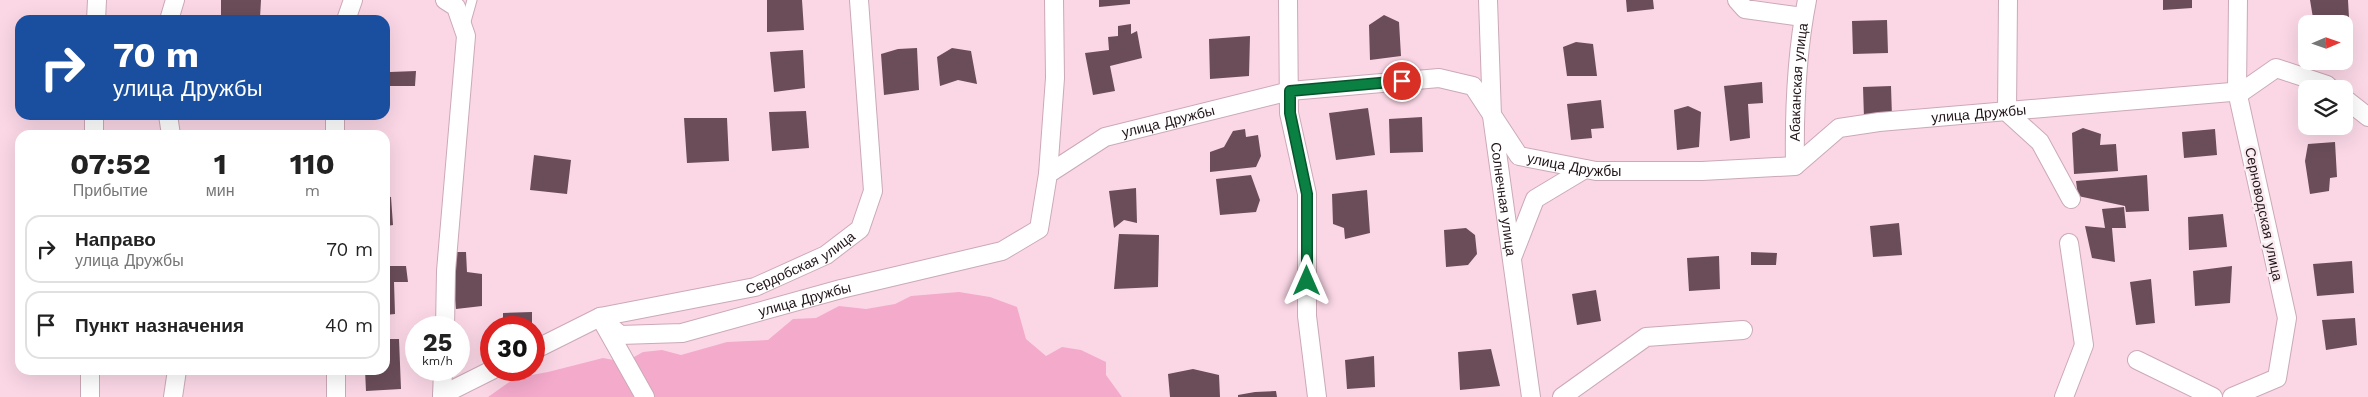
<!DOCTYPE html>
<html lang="ru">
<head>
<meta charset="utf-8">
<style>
  body { margin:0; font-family:"Work Sans",sans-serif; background:#f6f6f6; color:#222; height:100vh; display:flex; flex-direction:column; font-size:19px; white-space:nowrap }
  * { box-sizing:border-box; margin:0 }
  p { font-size:16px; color:#767676 }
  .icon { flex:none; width:28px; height:28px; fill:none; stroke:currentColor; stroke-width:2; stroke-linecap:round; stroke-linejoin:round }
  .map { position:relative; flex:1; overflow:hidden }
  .sheet { position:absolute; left:15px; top:130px; width:375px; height:245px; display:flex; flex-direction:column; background:#fff; border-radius:15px; box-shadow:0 5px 20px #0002 }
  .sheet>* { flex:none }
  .guide { position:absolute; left:15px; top:15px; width:375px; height:105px; border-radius:15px; box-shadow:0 5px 20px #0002; background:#1a4fa0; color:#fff; overflow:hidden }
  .needle { width:32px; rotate:88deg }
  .controls { position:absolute; left:2298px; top:15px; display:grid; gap:10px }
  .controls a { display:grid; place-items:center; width:55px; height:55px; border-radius:10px; background:#fff; box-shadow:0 5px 20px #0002; font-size:25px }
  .speed { position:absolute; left:405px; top:316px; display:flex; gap:10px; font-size:25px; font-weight:700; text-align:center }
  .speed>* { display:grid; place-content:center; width:65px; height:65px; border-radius:50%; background:#fff; box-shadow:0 5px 20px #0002; line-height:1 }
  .speed small { font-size:12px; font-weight:400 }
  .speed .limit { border:8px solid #d22; background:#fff; color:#111 }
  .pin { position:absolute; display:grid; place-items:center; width:42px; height:42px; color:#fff; margin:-21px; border:2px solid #fff; border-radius:50%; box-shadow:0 1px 5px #0007 }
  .me { position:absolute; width:55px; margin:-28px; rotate:0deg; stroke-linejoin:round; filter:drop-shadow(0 0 4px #0008) }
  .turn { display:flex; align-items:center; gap:18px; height:105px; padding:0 15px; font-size:22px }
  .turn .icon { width:65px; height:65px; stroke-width:2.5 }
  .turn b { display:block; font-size:35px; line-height:42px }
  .eta { display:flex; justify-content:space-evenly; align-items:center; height:85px; text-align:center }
  .eta b { font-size:30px; font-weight:700; line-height:35px }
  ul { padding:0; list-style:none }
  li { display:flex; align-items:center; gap:15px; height:68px; margin:0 10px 8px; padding:0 5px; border:2px solid #e0e0e0; border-radius:15px }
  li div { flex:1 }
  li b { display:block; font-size:19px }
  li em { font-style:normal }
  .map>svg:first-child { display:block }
</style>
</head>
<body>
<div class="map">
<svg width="2368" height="397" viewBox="0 0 2368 397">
  <rect width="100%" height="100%" fill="#fbd7e6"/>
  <path fill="#f4aacb" d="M959,292L990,297L1017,307L1026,339L1046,356L1062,347L1081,350L1106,362V375L1122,397H488L515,378L548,372L603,358L625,362L643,352L662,350L681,355L727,342L768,340L793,319L816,318L839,306L866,309L895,304L911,296Z"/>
  <path fill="#6a4d59" d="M221,0H261L260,18L221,17Z
    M767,0H802L804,30L767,32Z
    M1099,0H1130V4L1099,7Z
    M1626,0H1653L1654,9L1627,12Z
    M2163,0H2192V8L2163,10Z
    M2310,0H2348L2349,18L2336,19L2337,24H2314Z
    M1384,15L1399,22L1401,56L1370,60L1369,25Z
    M1887,20L1888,53L1853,54L1852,21Z
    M1131,24V34L1137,31L1142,58L1110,66L1115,91L1093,95L1085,53L1109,50L1108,37L1118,36V26Z
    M1250,36L1249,76L1210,79L1209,39Z
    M1576,42L1593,44L1597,76H1567L1563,47Z
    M917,48L919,90L884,95L881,54L898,49Z
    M952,48L971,51L977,84L958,80L940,86L937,57Z
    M803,50L805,88L774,92L770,52Z
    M385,55H388L390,72L416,71L415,86H388L389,105L385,106Z
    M1762,82L1763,103L1748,104L1750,138L1730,141L1724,86Z
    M1891,86L1892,117L1864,118L1863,87Z
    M1601,100L1604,128L1591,129L1592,138L1571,140L1567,104Z
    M1688,106L1701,112L1699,147L1677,150L1674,110Z
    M1368,108L1375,155L1336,160L1329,113Z
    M806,111L809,148L772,151L769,112Z
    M1422,117L1423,152L1390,153L1389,119Z
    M684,118H727L729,161L687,163Z
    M2083,128L2101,134L2100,145L2116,144L2118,171L2074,174L2072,133Z
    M1245,129L1246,137L1258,135L1261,156L1256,167L1210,172V152L1224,147L1233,131Z
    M2215,129L2217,155L2184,158L2182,132Z
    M2335,142L2337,177L2330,178L2329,191L2310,194L2305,161L2308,144Z
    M534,155L571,160L567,194L530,190Z
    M1251,175L1260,200L1256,212L1220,215L1216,179Z
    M2147,175L2149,211L2126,212L2125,206L2078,196L2076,181Z
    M1136,188L1137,223L1124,220L1114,228L1109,191Z
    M1367,190L1370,233L1345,239L1344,228L1333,224L1332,194Z
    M385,196L391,197L393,225L387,226L388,251L385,252Z
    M2124,207L2126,228H2112L2115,262L2092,258L2085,226L2105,228L2102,209Z
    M2223,214L2227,247L2189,250L2188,217Z
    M1899,223L1902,255L1873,257L1870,226Z
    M1466,228L1475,235L1477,254L1468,265L1446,267L1444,230Z
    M1119,234L1159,235L1158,287L1114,289Z
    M450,252H466L467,272L482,274V306L456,309Z
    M1751,252L1777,253L1776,265H1751Z
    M1719,256L1720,289L1689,291L1687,258Z
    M2352,261L2354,293L2317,296L2313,264Z
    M385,266H406L408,282H394L395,314L385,315Z
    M2232,266L2230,303L2195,306L2193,271Z
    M2151,279L2155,323L2136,325L2130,282Z
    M1596,290L1601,321L1577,325L1572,294Z
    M532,312V323L503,324V313Z
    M2355,318L2357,345L2326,350L2322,320Z
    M385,339H399L401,389L366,391L365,370H385Z
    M1491,349L1500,386L1460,390L1458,352Z
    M1374,356L1375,387L1347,389L1345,360Z
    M1193,369L1219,375L1220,397H1170L1168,374Z
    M1276,391L1277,397H1238V395L1255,392Z"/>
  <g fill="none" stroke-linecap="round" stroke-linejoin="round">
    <g stroke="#cba9b7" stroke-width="11">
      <path id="service" d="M465,25L472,0"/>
    </g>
    <g stroke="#cba9b7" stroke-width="20">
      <g id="minor">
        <path d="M1288,0L1289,113L1307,194V316L1317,397"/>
        <path id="s1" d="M1488,0L1492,116L1531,397"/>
        <path d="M1737,0L1745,9L1803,17"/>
        <path d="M2008,0L2007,112L2040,142L2071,199"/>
        <path d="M96,20L97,0"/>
        <path d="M169,20L175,0"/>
        <path d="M346,20L353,0"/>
        <path d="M2344,98L2368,117"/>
        <path d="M168,115L171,135"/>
        <path d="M335,115V135"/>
        <path d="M94,135V115"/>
        <path id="s2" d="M1795,166C1794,109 1796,56 1807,0"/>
        <path d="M1048,174L1055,78L1054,0"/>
        <path d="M1512,258L1535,199L1585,169"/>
        <path d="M445,328L446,271L466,36L456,7L445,0"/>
        <path id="s3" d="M534,350L600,317L620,335L682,333L841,289L1002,251L1039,229L1048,174L1105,137L1290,91L1439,78L1473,86L1519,156L1596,171H1702L1795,166L1839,128L1879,122L2243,91L2276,68L2327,85L2331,89"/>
        <path d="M2137,360L2213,397"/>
        <path d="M442,395L492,370"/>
        <path d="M90,397V370"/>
        <path d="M173,397L177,370"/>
        <path d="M336,397V370"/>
        <path d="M442,397L443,370"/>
        <path id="s4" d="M645,397L600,317L755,287L826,255L860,229L873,191L859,0"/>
        <path d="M1562,397L1646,337L1743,330"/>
        <path d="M2064,397L2084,345L2069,243"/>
        <path d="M2232,397L2277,378L2287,318L2237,91L2238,0"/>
      </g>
    </g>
    <use href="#service" stroke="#fff" stroke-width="9"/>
    <use href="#minor" stroke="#fff" stroke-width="18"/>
  </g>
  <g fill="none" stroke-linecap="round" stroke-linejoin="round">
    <g stroke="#07532c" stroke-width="12">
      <path id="route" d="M1307,281V194L1290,113V91L1402,81"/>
    </g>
    <use href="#route" stroke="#0b8043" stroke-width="9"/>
  </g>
  <g text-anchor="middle" stroke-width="5" stroke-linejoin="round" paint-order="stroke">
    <g font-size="14" fill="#21151a" stroke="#faebf1">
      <text dy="5" stroke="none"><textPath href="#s2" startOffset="84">Абаканская улица</textPath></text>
      <text dy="5" stroke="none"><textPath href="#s3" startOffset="1595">улица Дружбы</textPath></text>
      <text dy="5" stroke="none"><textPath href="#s3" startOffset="725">улица Дружбы</textPath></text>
      <text dy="5" stroke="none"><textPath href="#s3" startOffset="1175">улица Дружбы</textPath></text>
      <text dy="5" stroke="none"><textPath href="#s1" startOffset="200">Солнечная улица</textPath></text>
      <text transform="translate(2264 214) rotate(78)" y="5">Серноводская улица</text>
      <text dy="5" stroke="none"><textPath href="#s4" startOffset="301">Сердобская улица</textPath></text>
      <text dy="5" stroke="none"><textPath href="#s3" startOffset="290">улица Дружбы</textPath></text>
    </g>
  </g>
</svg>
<div class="controls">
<a><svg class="needle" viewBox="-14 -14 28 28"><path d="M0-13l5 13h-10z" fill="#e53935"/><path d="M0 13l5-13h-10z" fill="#767676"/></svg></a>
<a><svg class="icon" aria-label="layers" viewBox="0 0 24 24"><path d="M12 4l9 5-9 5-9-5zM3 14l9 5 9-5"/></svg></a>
</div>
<div class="speed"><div>25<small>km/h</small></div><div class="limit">30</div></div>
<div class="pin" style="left:1402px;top:81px;background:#d93025"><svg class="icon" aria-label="arrive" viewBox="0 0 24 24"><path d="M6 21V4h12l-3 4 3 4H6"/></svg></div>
<svg class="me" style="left:1307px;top:281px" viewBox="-20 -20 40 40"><path d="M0-17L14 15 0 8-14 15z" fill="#0b8043" stroke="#fff" stroke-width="4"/></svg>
<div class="guide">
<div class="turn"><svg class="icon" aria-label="right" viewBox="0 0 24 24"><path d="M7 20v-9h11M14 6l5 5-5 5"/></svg><div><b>70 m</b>улица Дружбы</div></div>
</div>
<section class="sheet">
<div class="eta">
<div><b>07:52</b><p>Прибытие</p></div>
<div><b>1</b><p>мин</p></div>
<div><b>110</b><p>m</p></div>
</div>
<ul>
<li><svg class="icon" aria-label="right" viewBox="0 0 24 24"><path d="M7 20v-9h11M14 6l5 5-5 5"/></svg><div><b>Направо</b><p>улица Дружбы</p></div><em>70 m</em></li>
<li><svg class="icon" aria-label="arrive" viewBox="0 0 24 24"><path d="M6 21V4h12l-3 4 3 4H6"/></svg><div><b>Пункт назначения</b></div><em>40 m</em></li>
</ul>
</section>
</div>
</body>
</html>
